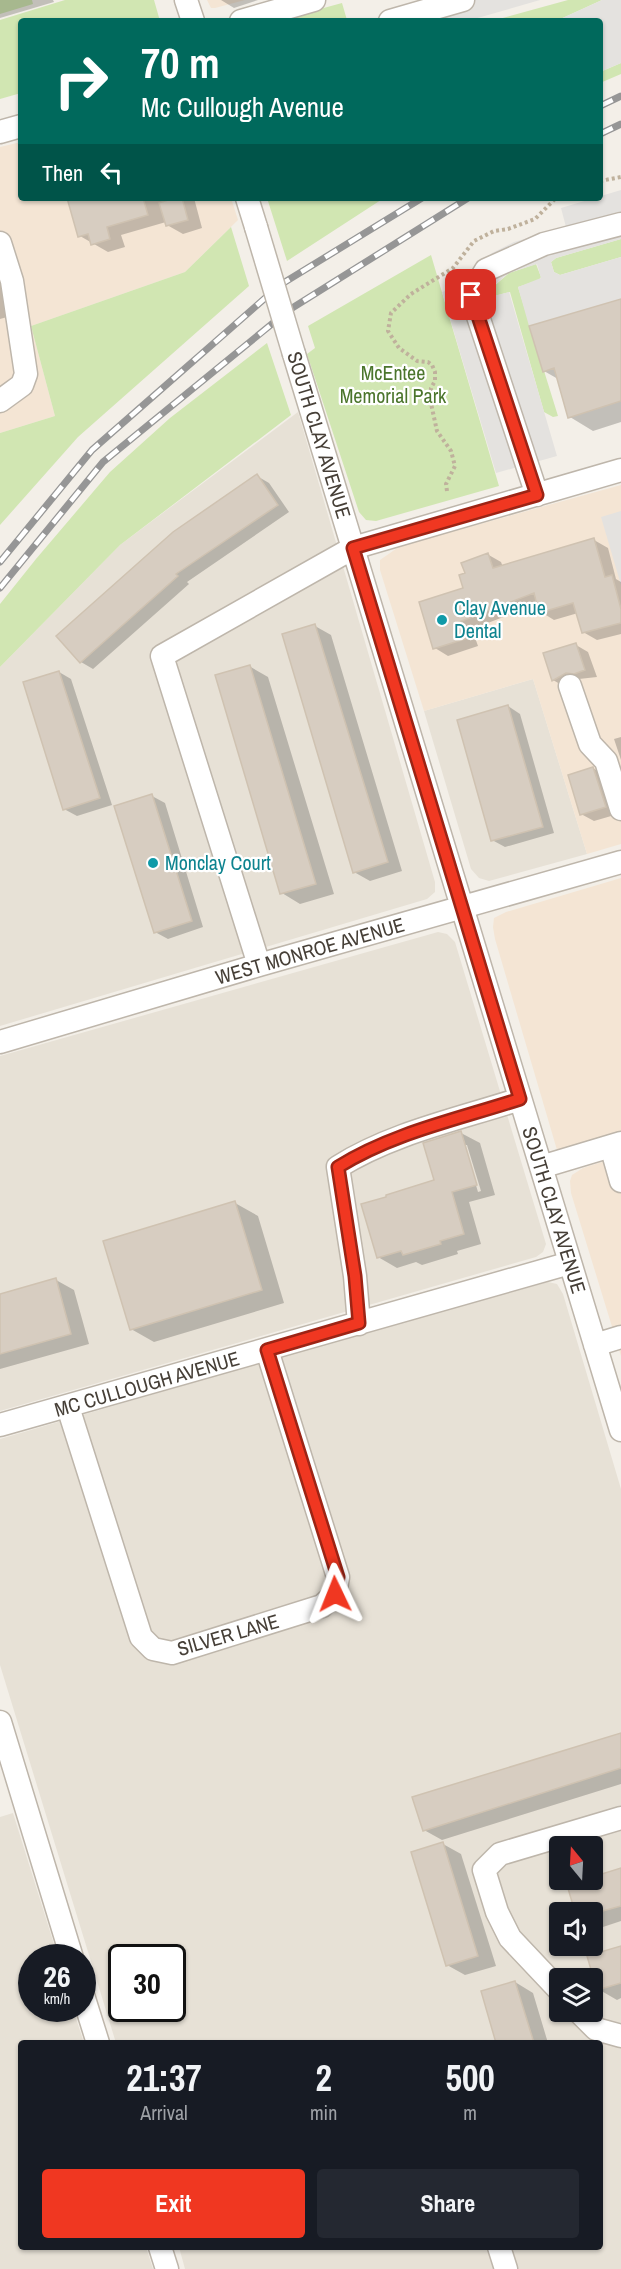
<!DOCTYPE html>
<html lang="en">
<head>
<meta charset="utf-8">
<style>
  body { margin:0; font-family:"Archivo Narrow",sans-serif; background:#242831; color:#f1f3f6; height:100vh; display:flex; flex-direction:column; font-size:22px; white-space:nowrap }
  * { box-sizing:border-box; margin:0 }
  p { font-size:20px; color:#9ea1a6 }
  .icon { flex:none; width:33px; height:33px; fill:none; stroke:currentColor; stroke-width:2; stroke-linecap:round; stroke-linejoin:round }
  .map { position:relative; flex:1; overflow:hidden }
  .drawer { position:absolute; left:18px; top:2040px; width:585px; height:210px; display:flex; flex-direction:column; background:#171b24; border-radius:6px; box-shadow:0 2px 4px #0004 }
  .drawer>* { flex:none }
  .banner { position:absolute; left:18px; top:18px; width:585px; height:183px; border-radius:6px; box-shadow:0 2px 4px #0004; background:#00695c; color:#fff; overflow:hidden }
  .needle { width:39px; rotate:342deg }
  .controls { position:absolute; left:549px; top:1836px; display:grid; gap:12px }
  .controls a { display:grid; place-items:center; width:54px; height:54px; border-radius:6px; background:#171b24; box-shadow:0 2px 4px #0004; font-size:30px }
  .speed { position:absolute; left:18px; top:1944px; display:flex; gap:12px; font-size:30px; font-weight:700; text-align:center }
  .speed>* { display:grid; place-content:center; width:78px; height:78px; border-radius:50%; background:#171b24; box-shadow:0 2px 4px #0004; line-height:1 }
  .speed small { font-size:15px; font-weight:400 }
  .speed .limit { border:3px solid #111; border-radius:9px; background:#fff; color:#111 }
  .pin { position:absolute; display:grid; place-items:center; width:51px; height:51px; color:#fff; margin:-26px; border-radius:12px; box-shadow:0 3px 9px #0006 }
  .me { position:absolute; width:66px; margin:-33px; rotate:358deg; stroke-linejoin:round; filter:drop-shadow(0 0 4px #0008) }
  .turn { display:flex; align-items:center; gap:21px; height:126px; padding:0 24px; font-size:27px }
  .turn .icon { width:78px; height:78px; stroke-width:2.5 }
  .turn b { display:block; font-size:42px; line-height:51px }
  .then { display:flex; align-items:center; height:57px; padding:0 24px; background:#0003; gap:12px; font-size:22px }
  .eta { display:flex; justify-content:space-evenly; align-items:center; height:102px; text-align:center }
  .eta b { font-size:36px; font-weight:800; line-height:42px }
  .cta { display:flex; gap:12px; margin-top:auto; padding:12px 24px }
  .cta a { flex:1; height:69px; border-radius:6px; background:#f03721; color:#fff; font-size:24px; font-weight:800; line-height:69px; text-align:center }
  .cta a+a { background:#242831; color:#f1f3f6 }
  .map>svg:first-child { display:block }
</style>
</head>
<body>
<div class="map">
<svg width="621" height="2269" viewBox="0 0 621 2269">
  <rect width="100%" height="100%" fill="#f3efe8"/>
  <path fill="#e7e1d6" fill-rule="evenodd" d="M298,412L435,882V892L427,899L0,1026V667L120,545Z
    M533,679L587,854L489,881L479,878L471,869L424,711Z
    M438,932L447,934L455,942L546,1244L543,1252L536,1257L0,1411V1056Z
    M548,1282L557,1284L563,1294L621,1489V2269H515L508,2247H600V2043H116L0,1665V1439L391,1325ZM560,1846H592V1880H560ZM560,1912H592V1946H560ZM122,1958H172V2008H122ZM560,1978H592V2012H560Z
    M13,1813L58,1957L32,1958V2008L73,2009L84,2043H21V2247H146L153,2269H0V1817Z
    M179,2247H489L496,2269H185Z"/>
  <path fill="#f4e5d4" d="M207,0H245L215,8H211Z
    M21,142V198H231L238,220L185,272L31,326L55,416L0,433V147Z
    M621,485V844L587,854L533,679L424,711L380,570V560L400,546Z
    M621,878V1131L557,1150L495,939L493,927L494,918L506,912Z
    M621,1156V1356L571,1193L570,1181L572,1175L583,1168Z"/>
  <path fill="#d1e6b2" d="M0,0H32L33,4L0,14Z
    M65,0H154L160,21H21V93L0,99V20Z
    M568,0H602L556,21H492Z
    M342,3L347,20L345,21H276Z
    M621,63V74L600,83V72Z
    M267,198H384L287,261Z
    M231,227L249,286L78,437L0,525V433L55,416L31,326L185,272Z
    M621,239V257L560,275L554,272L551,262L556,258Z
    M431,255L499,486L376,521L366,520L359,512L307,354L315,348L308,326Z
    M536,264L541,277L539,280L518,287L558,416L553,417L544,412L510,292L494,296L491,292L493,287L509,273Z
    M267,343L291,415L120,545L0,667V604L36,559L110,472L170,418Z"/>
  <path fill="#e4e2df" d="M475,0H540L467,21H402Z
    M602,0H621V63L600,72V21H556Z
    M621,190V239L556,258L551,262L554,272L560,275L621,257V299L529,326L518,287L541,278L537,264L509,273L492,287V292L494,296L509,292L557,456L496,473L442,292L458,287L473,268L492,253L514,242L566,227L561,208Z
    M621,511V585L601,517Z"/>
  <path fill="#0003" fill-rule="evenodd" d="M0,0H53L54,2L0,18Z
    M221,0H258L234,8Z
    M68,198H194L202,228L183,234L167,225L166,222L121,235L125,247L108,252L80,236Z
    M0,252L18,314L0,319Z
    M621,300V422L593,431L570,417L558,379L544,371Z
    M257,476L269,483L289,512L187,582L189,584L93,669L81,662Z
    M594,540L608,548L616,579L621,582V634L597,640L583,632L578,613L554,620L541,612L538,604L472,629L478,646L448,656L435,648L465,589L467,574L487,554L501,562L503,567Z
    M315,626L331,635L402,871L370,881L354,872Z
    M576,645L588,652L597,677L579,679L565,687L553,680Z
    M249,666L268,677L334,894L300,904L282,893Z
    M59,672L71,679L112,805L77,816L64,809Z
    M508,706L520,714L554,833L505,847L492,840Z
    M621,737V760L614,739Z
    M593,768L605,776L618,814L594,821L581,814Z
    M152,796L165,803L203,927L168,939L155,932Z
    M461,1133L480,1143L495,1195L469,1202L481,1244L457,1251L458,1254L422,1265L416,1262L397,1268L378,1257L436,1181ZM464,1145H467L481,1191L478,1192Z
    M235,1203L258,1216L284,1303L154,1342L131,1329Z
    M56,1280L74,1290L89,1344L0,1369V1296Z
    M621,1735V1784L442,1840L424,1830Z
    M443,1844L461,1854L496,1966L465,1975L447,1965Z
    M621,1870V1921L597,1929L592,1926V1912H577L569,1886Z
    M621,1948V1998L617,2000L598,1989Z
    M515,1982L533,1993L548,2043H498Z"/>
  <path fill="#d7cdc1" stroke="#cfc2b1" stroke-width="1.5" d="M67,198H143L148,215L107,227L110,239L91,245L88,234L78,237Z
    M174,198H182L188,220L166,226L159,203Z
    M621,299V401L568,418L554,368L543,372L529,326Z
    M257,474L278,505L176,574L178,576L80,663L56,636L173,532Z
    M594,538L605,577L612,575L621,609V623L582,633L573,603L539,613L534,593L459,622L465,639L433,649L419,602L463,588L459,575L465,573L461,563L488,553L493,568Z
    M315,624L388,862L353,873L282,634Z
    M576,643L585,670L574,674L566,673L552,681L543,653Z
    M250,665L316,884L280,894L215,675Z
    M59,671L100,798L63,810L23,682Z
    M508,705L543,827L491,841L457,720Z
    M593,767L606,807L580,815L568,775Z
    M152,794L192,921L154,933L114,806Z
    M461,1131L477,1185L452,1192L464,1234L440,1241L441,1244L403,1255L401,1251L377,1258L361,1204L386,1197V1195L434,1180L423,1143Z
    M235,1201L262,1290L130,1330L103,1241Z
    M56,1278L71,1334L0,1354V1294Z
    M621,1733V1768L423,1831L412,1797Z
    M443,1842L478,1956L446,1966L411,1852Z
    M621,1868V1906L599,1912H575L567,1885L585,1880H592V1877Z
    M621,1946V1983L597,1990L587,1956Z
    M515,1981L534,2043H496L481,1991Z"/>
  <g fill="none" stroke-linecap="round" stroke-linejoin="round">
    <g stroke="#beb6ab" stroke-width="25">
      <path id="minor" d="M186,0L193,21
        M241,21L314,0
        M390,21L463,0
        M0,132L21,126
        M247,198L256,227
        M0,243L12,281L26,374L22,385L0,401
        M294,354L621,1430
        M537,495L471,295L486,270L544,244L621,224
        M570,686L590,744L606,761L621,809
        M259,965L162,656L353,548L621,470
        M0,1042L259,965L621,862
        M611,1146L621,1181
        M541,1167L621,1143
        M359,1324L355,1276L338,1167C392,1133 459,1119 520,1099
        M595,1345L621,1337
        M68,1407L141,1637L153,1649L172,1653L322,1606L335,1594L338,1577L267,1350
        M0,1425L570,1263
        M0,1722L72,1958
        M560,1991L510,1938L497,1912L484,1870L500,1854L621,1818
        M82,1992L98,2043
        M579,2012L596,2029L621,2036
        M160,2247L167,2269
        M499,2247L506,2269"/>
    </g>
    <path stroke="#bfb19c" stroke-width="4" stroke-dasharray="3 3" stroke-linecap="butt" d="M600,181L621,177
      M447,491L446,484L455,466L451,451L437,431L430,399L431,388L435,381V372L432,365L428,362L417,361L399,348L388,331L391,313L411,294L453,268L474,241L494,231L508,229L535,219L556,198"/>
    <use href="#minor" stroke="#fff" stroke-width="22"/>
    <g stroke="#969696" stroke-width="7">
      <path id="rail" d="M600,106L621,96
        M600,134L621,124
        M0,562L92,450L280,285L422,198
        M0,588L103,462L289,310L468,198"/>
    </g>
    <use href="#rail" stroke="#fff" stroke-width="4.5" stroke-dasharray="14" stroke-linecap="butt"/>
    <g stroke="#beb6ab" stroke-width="25" stroke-linecap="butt">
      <path id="minor-bridge" d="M256,227L294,354"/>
    </g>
    <use href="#minor-bridge" stroke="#fff" stroke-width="22"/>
  </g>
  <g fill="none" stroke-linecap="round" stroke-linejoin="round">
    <g stroke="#9c2415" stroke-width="15">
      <path id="route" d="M335,1594L338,1577L267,1350L359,1323L355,1276L338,1167C392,1133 459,1119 520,1099L353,548L537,495L471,295"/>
    </g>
    <use href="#route" stroke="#f03721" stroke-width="10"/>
  </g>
  <g fill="#0f9aa8" stroke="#fff" stroke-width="2">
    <circle cx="442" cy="620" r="6"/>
    <circle cx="153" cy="863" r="6"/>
  </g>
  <g text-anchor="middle" stroke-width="4.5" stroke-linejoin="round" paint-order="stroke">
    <g font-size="20" fill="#4b752c" stroke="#fff">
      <text x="393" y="380">McEntee<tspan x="393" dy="23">Memorial Park</tspan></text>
    </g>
    <g font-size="20" fill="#463f37" stroke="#fff">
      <text transform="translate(319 435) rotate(73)" y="7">SOUTH CLAY AVENUE</text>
      <text transform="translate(310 951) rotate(-16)" y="7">WEST MONROE AVENUE</text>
      <text transform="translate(554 1210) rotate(73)" y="7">SOUTH CLAY AVENUE</text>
      <text transform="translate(147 1384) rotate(-16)" y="7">MC CULLOUGH AVENUE</text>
      <text transform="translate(228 1635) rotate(-16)" y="7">SILVER LANE</text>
    </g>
    <g font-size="20" fill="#0d838f" stroke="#fff" text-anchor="start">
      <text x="454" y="615">Clay Avenue<tspan x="454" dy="23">Dental</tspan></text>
      <text x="165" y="870">Monclay Court</text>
    </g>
  </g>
</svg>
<div class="controls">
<a><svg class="needle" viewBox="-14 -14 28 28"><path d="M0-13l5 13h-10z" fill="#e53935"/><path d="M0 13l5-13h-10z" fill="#9ea1a6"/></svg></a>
<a><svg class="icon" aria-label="sound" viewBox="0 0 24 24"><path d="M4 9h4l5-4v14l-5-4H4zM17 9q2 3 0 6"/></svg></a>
<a><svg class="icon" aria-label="layers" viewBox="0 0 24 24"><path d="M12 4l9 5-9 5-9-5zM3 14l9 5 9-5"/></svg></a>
</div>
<div class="speed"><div>26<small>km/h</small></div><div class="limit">30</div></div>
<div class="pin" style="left:471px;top:295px;background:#d93025"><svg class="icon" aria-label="arrive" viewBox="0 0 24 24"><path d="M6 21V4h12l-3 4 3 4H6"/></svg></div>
<svg class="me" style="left:335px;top:1594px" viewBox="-20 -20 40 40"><path d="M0-17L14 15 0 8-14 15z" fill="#f03721" stroke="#fff" stroke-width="4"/></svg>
<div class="banner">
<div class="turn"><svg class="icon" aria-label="right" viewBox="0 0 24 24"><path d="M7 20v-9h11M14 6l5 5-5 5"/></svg><div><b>70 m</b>Mc Cullough Avenue</div></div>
<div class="then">Then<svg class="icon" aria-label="left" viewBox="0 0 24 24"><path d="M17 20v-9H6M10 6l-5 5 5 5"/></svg></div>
</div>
<section class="drawer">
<div class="eta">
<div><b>21:37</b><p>Arrival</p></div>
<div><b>2</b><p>min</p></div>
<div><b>500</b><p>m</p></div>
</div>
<div class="cta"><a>Exit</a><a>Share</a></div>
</section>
</div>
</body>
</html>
